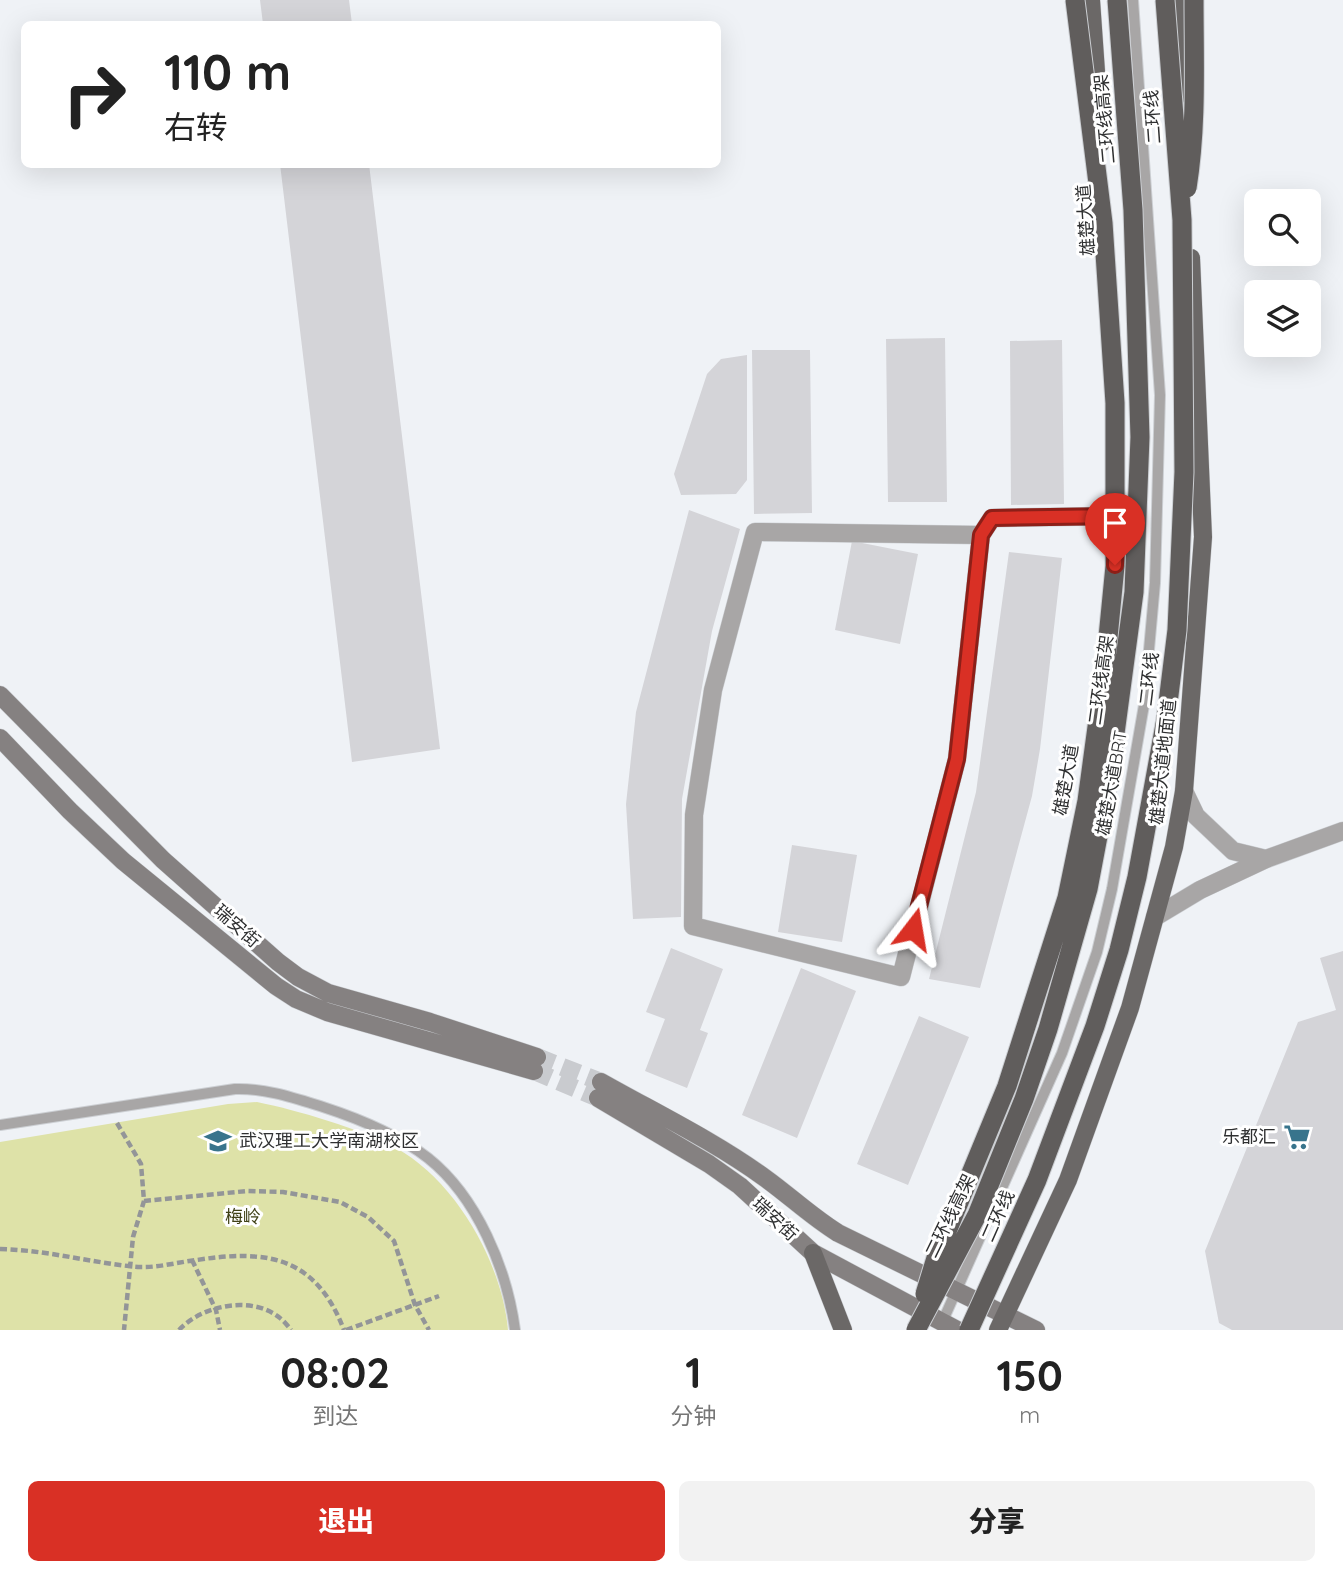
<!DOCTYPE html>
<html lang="zh">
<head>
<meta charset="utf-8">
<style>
  body { margin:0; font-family:Quicksand,"Noto Sans SC",sans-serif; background:#f2f2f2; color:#222; height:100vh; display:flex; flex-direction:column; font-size:26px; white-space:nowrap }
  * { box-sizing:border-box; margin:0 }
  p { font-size:23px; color:#767676 }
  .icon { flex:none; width:38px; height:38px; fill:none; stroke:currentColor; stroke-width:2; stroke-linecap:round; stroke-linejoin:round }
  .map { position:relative; height:1330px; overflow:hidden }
  .side { display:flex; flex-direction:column; background:#fff; flex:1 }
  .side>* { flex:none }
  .hud { position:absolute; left:21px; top:21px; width:700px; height:147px; border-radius:10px; box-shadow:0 7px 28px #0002; background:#fff; color:#222; overflow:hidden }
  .controls { position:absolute; left:1244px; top:189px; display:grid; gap:14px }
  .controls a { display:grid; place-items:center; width:77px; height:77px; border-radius:10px; background:#fff; box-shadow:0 7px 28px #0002; font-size:35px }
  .pin { position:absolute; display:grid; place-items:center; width:60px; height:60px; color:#fff; margin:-72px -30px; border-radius:50% 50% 50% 0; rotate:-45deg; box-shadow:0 0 7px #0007 }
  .pin .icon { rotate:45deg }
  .me { position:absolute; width:77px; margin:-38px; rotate:14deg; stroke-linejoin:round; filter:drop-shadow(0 0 5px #0008) }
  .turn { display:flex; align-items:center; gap:24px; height:147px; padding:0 28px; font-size:32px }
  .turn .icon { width:91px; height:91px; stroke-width:2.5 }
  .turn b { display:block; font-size:49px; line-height:60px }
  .eta { display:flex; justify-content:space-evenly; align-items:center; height:119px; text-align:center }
  .eta b { font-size:42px; font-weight:800; line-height:49px }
  .primary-button { display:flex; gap:14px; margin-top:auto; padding:14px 28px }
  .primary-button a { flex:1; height:80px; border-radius:10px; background:#d93025; color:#fff; font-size:28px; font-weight:800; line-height:80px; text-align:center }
  .primary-button a+a { background:#f2f2f2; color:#222 }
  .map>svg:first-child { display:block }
</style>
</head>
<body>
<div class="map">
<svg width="1343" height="1330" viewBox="0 0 1343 1330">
  <rect width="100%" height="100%" fill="#eff2f6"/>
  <path fill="#dee2a8" d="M257,1102C297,1110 361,1129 396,1148C456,1181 502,1263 508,1330H0V1142L228,1104Z"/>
  <path fill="#d4d4d8" d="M260,0H349L352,24H263Z
    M280,164H369L440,749L352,762Z
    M945,338L947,502H888L886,339Z
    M1062,340L1064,504L1011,505L1010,341Z
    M752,350H810L812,513L754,514Z
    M747,355V480L736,494L681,495L674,474L707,374L721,359Z
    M689,510L740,529L712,631L682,799L681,917L633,919L626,804L636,712Z
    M852,541L918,554L900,644L835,630Z
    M1009,552L1062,558L1040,749L1032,796L980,988L929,979L976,792Z
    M792,845L857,855L842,942L778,932Z
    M671,948L723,969L700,1030L708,1033L687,1088L645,1071L665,1019L646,1012Z
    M1343,951V1330H1232L1219,1323L1205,1251L1298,1022L1336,1010L1320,958Z
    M801,968L856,991L797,1138L742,1115Z
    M919,1016L969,1037L908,1185L857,1164Z"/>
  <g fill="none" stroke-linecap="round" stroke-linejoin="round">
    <path stroke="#c9cbcf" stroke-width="18" stroke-dasharray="18 9" stroke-linecap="butt" d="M537,1057L601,1082
      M534,1071L598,1098"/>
    <g stroke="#cccfd3" stroke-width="12">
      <path id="service" d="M0,1125L235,1089C265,1088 294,1098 323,1107C360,1119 397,1134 428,1158C477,1197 507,1269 515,1330
        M941,1325L1062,1053L1097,952L1112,889L1144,705L1155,583L1160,395L1133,0"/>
    </g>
    <g stroke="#cccfd3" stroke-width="19">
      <path id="minor" d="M981,535L755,532L713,690L694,815L693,926L901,977L957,759L981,535L992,518L1117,516
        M1266,859L1343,831
        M1155,917L1200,890L1266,859L1233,851L1196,816L1184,791"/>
    </g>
    <g stroke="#cccfd3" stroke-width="19">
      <path id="secondary" d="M0,695L163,860L278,962L298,977L328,993L430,1022L537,1057
        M0,738L70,811L123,861L276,986L296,999L327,1012L534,1071
        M601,1082C656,1113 714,1141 765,1178C790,1196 812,1217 838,1233L1036,1330
        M598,1098L709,1164L740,1186L813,1253L957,1330"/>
    </g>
    <g stroke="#cccfd3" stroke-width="19">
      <path id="primary" d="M1091,0L1101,143
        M1176,0L1181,94
        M813,1253L843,1330
        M998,1330L1068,1180L1130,1008L1174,847L1184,791L1203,537L1191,258"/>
    </g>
    <path stroke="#939598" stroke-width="4.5" stroke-dasharray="7 3.5" stroke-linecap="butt" d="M117,1123L141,1164L144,1201L133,1237L124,1330
      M144,1201L247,1191L283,1192L340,1202L368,1217L394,1241L415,1305L429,1330
      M0,1249C47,1250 92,1263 138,1267C158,1268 178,1262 197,1260C268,1249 316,1257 344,1330
      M192,1260L216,1310L220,1330
      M179,1330C202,1305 252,1295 280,1318C284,1321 288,1326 291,1330
      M346,1330L439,1296"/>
    <use href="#service" stroke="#a8a6a6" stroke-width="10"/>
    <use href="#minor" stroke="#a8a6a6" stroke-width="18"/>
    <use href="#secondary" stroke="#858181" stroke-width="18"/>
    <use href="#primary" stroke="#6b6867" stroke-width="18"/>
    <g stroke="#cccfd3" stroke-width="21" stroke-linecap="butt">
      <path id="trunk-bridge" d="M1187,188C1197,125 1194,63 1194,0
        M925,1294L936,1258L1007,1086L1067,898L1087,801L1105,668L1115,566V403L1103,223L1075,0
        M916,1330L977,1215L1024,1099L1048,1029L1088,889L1109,778L1134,592L1140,437L1133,210L1117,0
        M969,1330L1037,1180L1095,1026L1119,950L1137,877L1166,719L1177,630L1184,472L1182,220L1165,0"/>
    </g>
    <use href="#trunk-bridge" stroke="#605d5c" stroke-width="19"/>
  </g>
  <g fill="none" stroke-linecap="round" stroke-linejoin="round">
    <g stroke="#8d1f18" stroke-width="18">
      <path id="route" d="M913,929L957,759L981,535L992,518L1117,516L1115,565"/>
    </g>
    <use href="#route" stroke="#d93025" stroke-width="12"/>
  </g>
  <defs>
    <g id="supermarket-bare" transform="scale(2.1)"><path d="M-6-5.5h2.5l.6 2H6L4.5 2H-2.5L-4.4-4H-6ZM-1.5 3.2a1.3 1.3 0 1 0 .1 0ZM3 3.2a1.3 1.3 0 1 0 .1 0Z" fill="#38748c" stroke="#fff" stroke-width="2.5" paint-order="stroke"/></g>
    <g id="university-bare" transform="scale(2.1)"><path d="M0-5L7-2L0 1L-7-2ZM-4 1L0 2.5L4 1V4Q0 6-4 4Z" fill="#38748c" stroke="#fff" stroke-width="2.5" paint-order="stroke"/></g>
  </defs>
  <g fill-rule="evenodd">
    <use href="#supermarket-bare" x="1297" y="1137"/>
    <use href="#university-bare" x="218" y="1141"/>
  </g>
  <g text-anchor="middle" stroke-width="6" stroke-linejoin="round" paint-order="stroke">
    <g font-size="18" fill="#2f3031" stroke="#fff">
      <text transform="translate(1153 117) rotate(-94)" y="6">二环线</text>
      <text transform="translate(1105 119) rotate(-95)" y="6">二环线高架</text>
      <text transform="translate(1086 220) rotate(-94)" y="6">雄楚大道</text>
      <text transform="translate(1149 679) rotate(-83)" y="6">二环线</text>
      <text transform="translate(1101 680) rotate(-82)" y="6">二环线高架</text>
      <text transform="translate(1163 762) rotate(-84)" y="6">雄楚大道地面道</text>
      <text transform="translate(1066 780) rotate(-80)" y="6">雄楚大道</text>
      <text transform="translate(1112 783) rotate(-80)" y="6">雄楚大道BRT</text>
      <text transform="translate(237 926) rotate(41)" y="6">瑞安街</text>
      <text transform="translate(950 1216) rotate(-64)" y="6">二环线高架</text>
      <text transform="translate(998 1216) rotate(-66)" y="6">二环线</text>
      <text transform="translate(775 1219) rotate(43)" y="6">瑞安街</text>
    </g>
    <g font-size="18" fill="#2f3031" stroke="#fff" text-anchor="end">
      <text x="1276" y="1143">乐都汇</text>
      <text x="239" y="1147" text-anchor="start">武汉理工大学南湖校区</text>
    </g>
    <g font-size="18" fill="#414218" stroke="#fff">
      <text x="243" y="1223">梅岭</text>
    </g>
  </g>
</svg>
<div class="controls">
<a><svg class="icon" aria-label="search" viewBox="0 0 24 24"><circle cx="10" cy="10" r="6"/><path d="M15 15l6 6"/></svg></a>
<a><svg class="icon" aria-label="layers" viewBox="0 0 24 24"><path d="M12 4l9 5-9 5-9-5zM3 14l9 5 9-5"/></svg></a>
</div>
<div class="pin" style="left:1115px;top:565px;background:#d93025"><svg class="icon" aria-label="arrive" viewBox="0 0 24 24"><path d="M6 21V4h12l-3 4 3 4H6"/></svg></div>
<svg class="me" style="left:913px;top:929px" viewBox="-20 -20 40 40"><path d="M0-17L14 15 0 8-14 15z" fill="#d93025" stroke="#fff" stroke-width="4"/></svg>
<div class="hud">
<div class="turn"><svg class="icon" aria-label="right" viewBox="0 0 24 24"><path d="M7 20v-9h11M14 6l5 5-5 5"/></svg><div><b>110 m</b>右转</div></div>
</div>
</div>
<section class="side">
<div class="eta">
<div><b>08:02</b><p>到达</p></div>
<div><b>1</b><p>分钟</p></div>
<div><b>150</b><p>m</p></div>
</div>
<div class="primary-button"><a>退出</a><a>分享</a></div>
</section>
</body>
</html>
